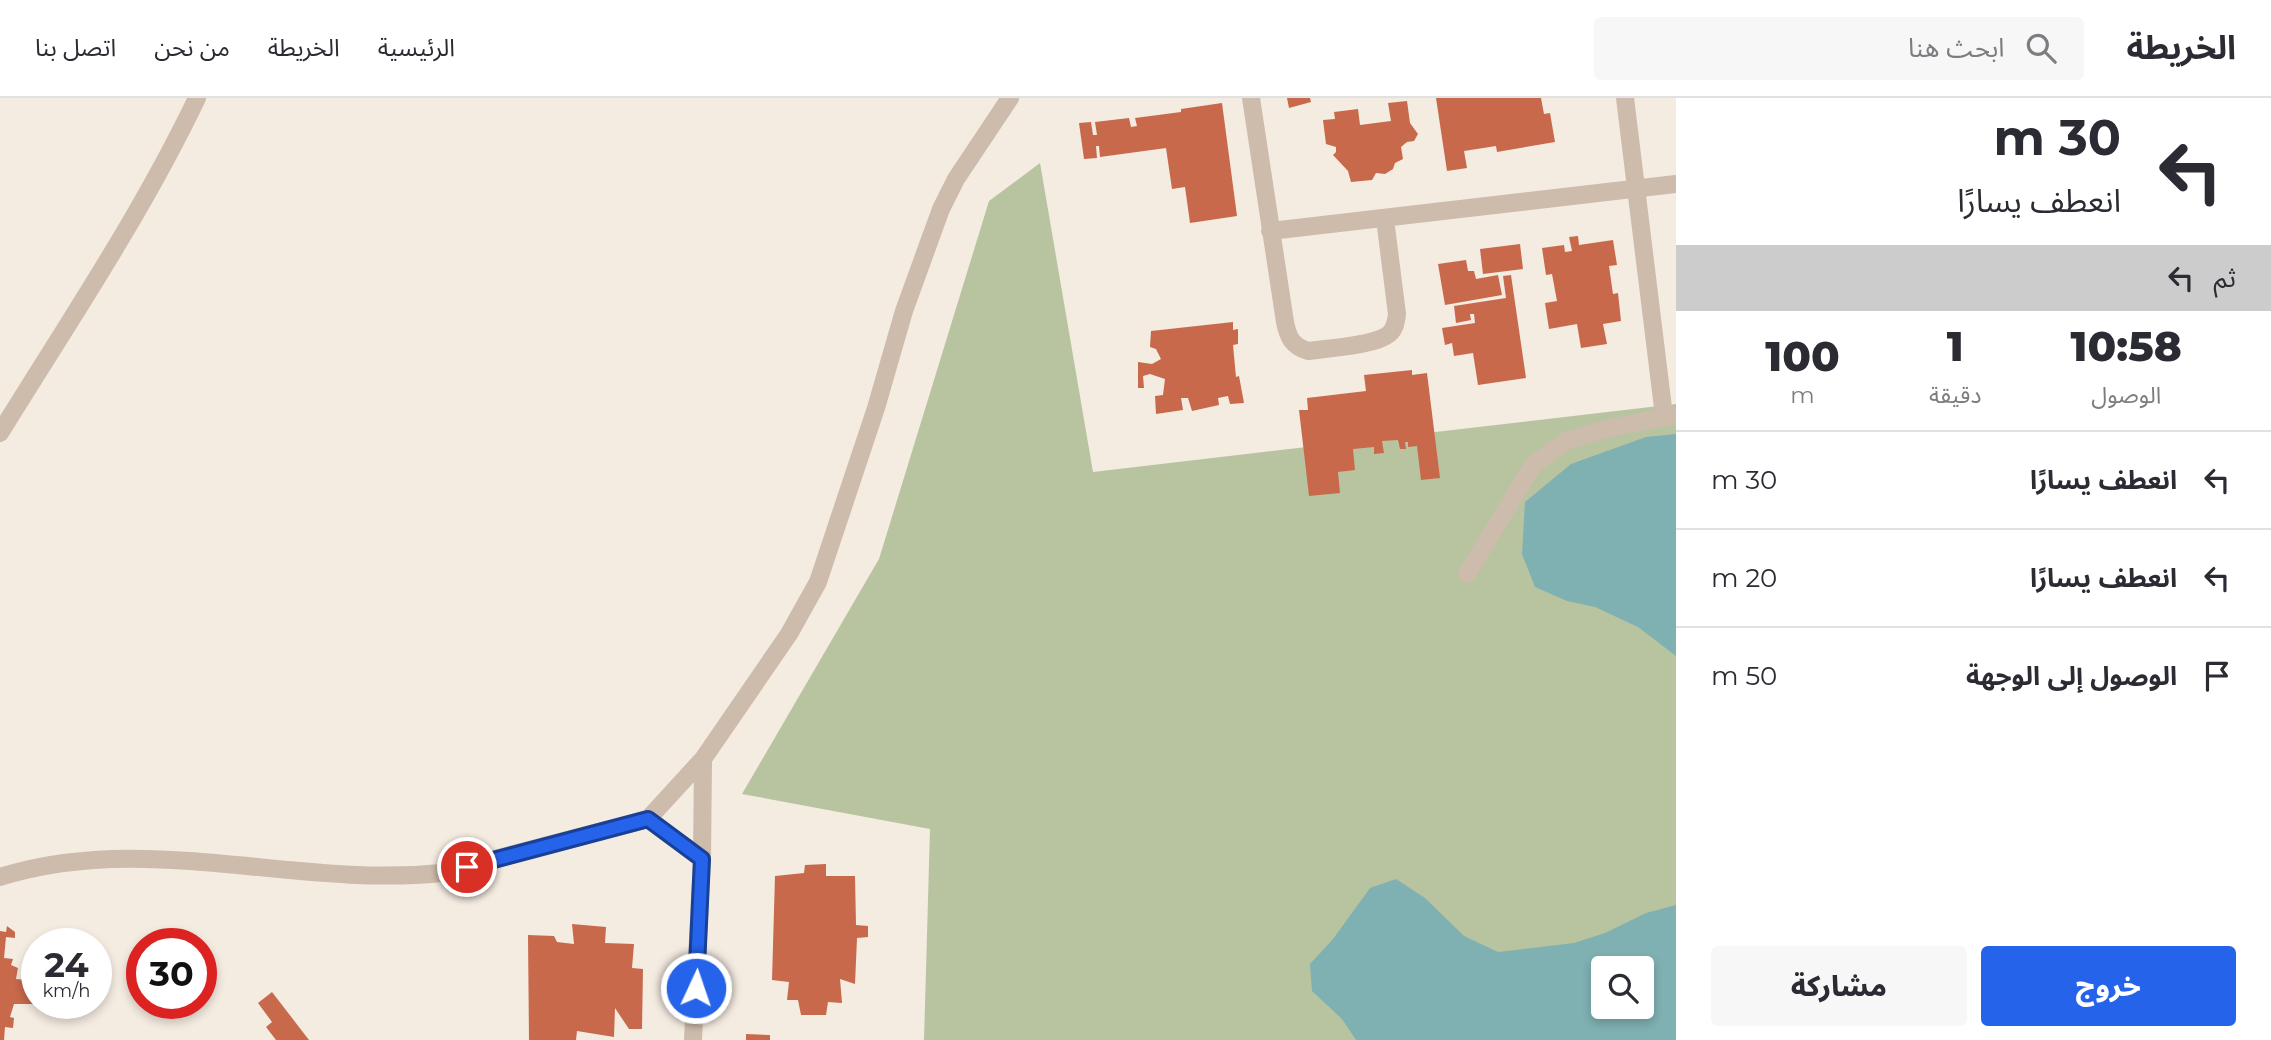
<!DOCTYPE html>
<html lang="ar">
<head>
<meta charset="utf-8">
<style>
  body { margin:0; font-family:Montserrat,"Noto Sans Arabic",sans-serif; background:#f7f7f7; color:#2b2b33; direction:rtl; height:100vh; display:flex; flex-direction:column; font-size:26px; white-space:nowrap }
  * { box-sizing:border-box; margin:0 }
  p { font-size:23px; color:#7c7c81 }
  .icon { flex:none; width:38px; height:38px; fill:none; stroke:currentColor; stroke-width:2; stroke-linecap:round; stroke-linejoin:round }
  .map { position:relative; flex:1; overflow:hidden; direction:ltr }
  .side { display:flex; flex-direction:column; background:#fff; width:595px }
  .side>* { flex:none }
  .hud { background:#fff; color:#2b2b33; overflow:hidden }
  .fabs { position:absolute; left:1591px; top:858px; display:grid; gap:14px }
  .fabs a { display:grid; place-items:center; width:63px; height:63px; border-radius:7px; background:#fff; box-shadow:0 4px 10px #0003; font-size:35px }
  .speed { position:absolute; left:21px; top:830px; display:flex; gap:14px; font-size:35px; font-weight:700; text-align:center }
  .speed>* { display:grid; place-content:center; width:91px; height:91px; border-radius:50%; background:#fff; box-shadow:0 4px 10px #0003; line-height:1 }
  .speed small { font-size:18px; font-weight:400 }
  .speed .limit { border:10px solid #d22; background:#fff; color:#111 }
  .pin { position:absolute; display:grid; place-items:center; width:60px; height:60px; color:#fff; margin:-30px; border:4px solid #fff; border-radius:50%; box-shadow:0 2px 7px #0007 }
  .me { position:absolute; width:77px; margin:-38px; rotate:3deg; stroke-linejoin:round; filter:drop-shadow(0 0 5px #0008) }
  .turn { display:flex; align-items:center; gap:24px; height:147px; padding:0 35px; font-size:32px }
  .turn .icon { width:91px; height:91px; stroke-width:2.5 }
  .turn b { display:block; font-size:49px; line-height:60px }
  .then { display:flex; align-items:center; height:66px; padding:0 35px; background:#0003; gap:14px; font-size:26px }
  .eta { display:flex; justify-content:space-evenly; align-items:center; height:119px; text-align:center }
  .eta b { font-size:42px; font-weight:800; line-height:49px }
  .cta { display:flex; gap:14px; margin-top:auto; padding:14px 35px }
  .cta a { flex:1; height:80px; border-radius:7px; background:#2563eb; color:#fff; font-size:28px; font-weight:800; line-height:80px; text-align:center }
  .cta a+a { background:#f7f7f7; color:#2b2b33 }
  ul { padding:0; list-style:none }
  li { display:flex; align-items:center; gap:21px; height:98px; padding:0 35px; border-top:2px solid #e1e1e2 }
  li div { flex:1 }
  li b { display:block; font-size:26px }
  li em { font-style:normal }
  header { display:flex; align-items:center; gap:42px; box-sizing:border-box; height:98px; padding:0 35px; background:#fff; border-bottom:2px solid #e1e1e2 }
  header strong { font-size:33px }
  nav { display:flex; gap:38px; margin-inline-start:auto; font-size:24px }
  .search { width:490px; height:63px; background:#f7f7f7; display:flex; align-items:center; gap:18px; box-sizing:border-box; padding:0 24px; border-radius:7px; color:#7c7c81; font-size:26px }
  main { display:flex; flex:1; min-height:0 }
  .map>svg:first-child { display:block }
</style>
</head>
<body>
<header>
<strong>الخريطة</strong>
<div class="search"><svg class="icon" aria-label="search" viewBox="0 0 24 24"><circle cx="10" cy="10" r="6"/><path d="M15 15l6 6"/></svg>ابحث هنا</div>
<nav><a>الرئيسية</a><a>الخريطة</a><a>من نحن</a><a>اتصل بنا</a></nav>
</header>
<main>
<section class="side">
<div class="hud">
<div class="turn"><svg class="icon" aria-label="left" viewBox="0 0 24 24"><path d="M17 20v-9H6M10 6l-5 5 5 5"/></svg><div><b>30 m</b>انعطف يسارًا</div></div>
<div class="then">ثم<svg class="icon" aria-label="left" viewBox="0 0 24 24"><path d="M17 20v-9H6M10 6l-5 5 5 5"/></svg></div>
</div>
<div class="eta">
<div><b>10:58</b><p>الوصول</p></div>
<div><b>1</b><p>دقيقة</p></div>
<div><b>100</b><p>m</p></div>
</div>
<ul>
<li><svg class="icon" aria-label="left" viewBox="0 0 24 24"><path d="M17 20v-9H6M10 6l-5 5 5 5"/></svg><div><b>انعطف يسارًا</b></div><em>30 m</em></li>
<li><svg class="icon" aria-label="left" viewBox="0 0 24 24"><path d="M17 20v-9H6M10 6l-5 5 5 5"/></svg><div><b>انعطف يسارًا</b></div><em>20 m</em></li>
<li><svg class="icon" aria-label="arrive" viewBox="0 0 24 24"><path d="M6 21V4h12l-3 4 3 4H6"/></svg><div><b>الوصول إلى الوجهة</b></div><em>50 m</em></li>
</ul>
<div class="cta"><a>خروج</a><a>مشاركة</a></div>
</section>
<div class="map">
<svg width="1676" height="942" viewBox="0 0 1676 942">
  <rect width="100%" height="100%" fill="#f4ebe1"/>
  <path fill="#b8c4a0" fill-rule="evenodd" d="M1040,65L1093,374L1676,306V942H924L930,731L742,696L879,461L989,103ZM1603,870H1642V908H1603Z"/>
  <path fill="#7fb0b2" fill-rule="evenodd" d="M1676,336V558L1638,529L1595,509L1567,503L1535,489L1522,456L1525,404L1571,366L1646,339Z
    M1396,781L1425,800L1464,838L1498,854L1574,845L1605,835L1646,815L1676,807V942H1356L1342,921L1312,893L1310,866L1333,841L1370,790ZM1603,870H1642V908H1603Z"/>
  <path fill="#c8694b" d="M1287,0H1310L1311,4L1289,10Z
    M1436,0H1541L1544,16L1550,15L1555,44L1497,54L1496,48L1464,53L1467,70L1447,73Z
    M1407,3L1410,25L1418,36L1414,43L1407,44L1401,49L1403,61L1395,65L1393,71L1385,76L1376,75L1372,82L1351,84L1348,73L1333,57L1336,54V49L1326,46L1323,22L1335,21L1334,14L1358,11L1360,27L1391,23L1388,5Z
    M1222,5L1237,118L1190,125L1185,89L1172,91L1166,50L1100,59L1099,48H1096L1097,60L1084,61L1079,25L1091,24L1093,37H1097L1095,24L1129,20L1131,29L1137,28L1135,20L1181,14V11Z
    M1578,138L1579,147L1613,142L1617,167L1609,168L1613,196L1618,195L1621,223L1603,226L1607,246L1581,250L1577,226L1549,231L1545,205L1557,203L1552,176L1546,177L1542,150L1564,147L1565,154L1572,153L1569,139Z
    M1520,146L1523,171L1483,176L1480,151Z
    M1466,162L1468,173H1474L1476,181L1498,177L1502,197L1445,207L1438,166Z
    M1511,177L1526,280L1478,287L1473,255L1454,258L1452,245L1445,247L1442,230L1475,225L1474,216H1470L1471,222L1456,225L1454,208L1506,200L1503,178Z
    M1233,224V232L1238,231V246L1233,247L1236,279L1239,278L1244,305L1230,306L1228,298L1218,300L1219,307L1192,313L1188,300H1181L1183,312L1156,316L1155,298L1163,297L1165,281L1150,276L1143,278L1144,290H1138V264L1152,266L1161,261L1156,251L1150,249L1151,233Z
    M1412,272V277L1427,275L1440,380L1421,382L1417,348L1408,349V344H1405L1406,351H1400L1398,342L1382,343L1384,355L1374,356V349L1353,351L1355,372L1338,374L1340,395L1309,398L1299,312H1308L1307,300L1366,293L1364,277Z
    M826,766V778H855L856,827L868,828V839L857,840L855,886L840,881L842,905L828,904L826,917H801L798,902H787L789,884L772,882L775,778L804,775L805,767Z
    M572,826L606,829L605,845L634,846L632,870L643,871L642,931H629L615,910L614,939L577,933L576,942H529L528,837L554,838L557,844L574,846Z
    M7,828L15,834V840L6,839L4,860L13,861L11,867L18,870L16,881L37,883V906H14L10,919L14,920L13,930L5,929L4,942H0V833L6,834Z
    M272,894L309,942H276L266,929L272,924L258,905Z
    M746,936L770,937V942H746Z"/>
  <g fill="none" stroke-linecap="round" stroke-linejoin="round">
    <path stroke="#cdbbac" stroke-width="18" d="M1251,0L1285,224C1288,239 1292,248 1308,253C1327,250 1375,248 1389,236C1395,231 1396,224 1397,216L1385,121
      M1625,0L1664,318
      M1270,133L1676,86
      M0,335C68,225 141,117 197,0
      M1467,476L1533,367L1566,343L1609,330L1675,317
      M648,721L702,761
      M0,779C145,733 294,790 441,775L648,721L703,661L789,536L818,484L876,310L904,213L941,111L956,81L1010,0
      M693,942L702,761L703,661"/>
  </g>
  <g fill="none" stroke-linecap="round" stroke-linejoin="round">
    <g stroke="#184099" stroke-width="18">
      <path id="route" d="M467,769L648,721L702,761L696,890"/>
    </g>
    <use href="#route" stroke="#2563eb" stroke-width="12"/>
  </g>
</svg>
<div class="fabs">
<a><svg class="icon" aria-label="search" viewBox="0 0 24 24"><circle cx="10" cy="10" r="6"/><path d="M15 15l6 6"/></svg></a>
</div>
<div class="speed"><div>24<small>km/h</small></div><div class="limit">30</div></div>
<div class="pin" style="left:467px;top:769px;background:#d93025"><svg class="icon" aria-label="arrive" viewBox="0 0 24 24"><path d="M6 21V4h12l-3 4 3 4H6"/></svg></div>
<svg class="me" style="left:696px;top:890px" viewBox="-20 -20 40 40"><circle r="17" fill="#2563eb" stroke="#fff" stroke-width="3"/><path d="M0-11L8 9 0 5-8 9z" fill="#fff"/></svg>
</div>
</main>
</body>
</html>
